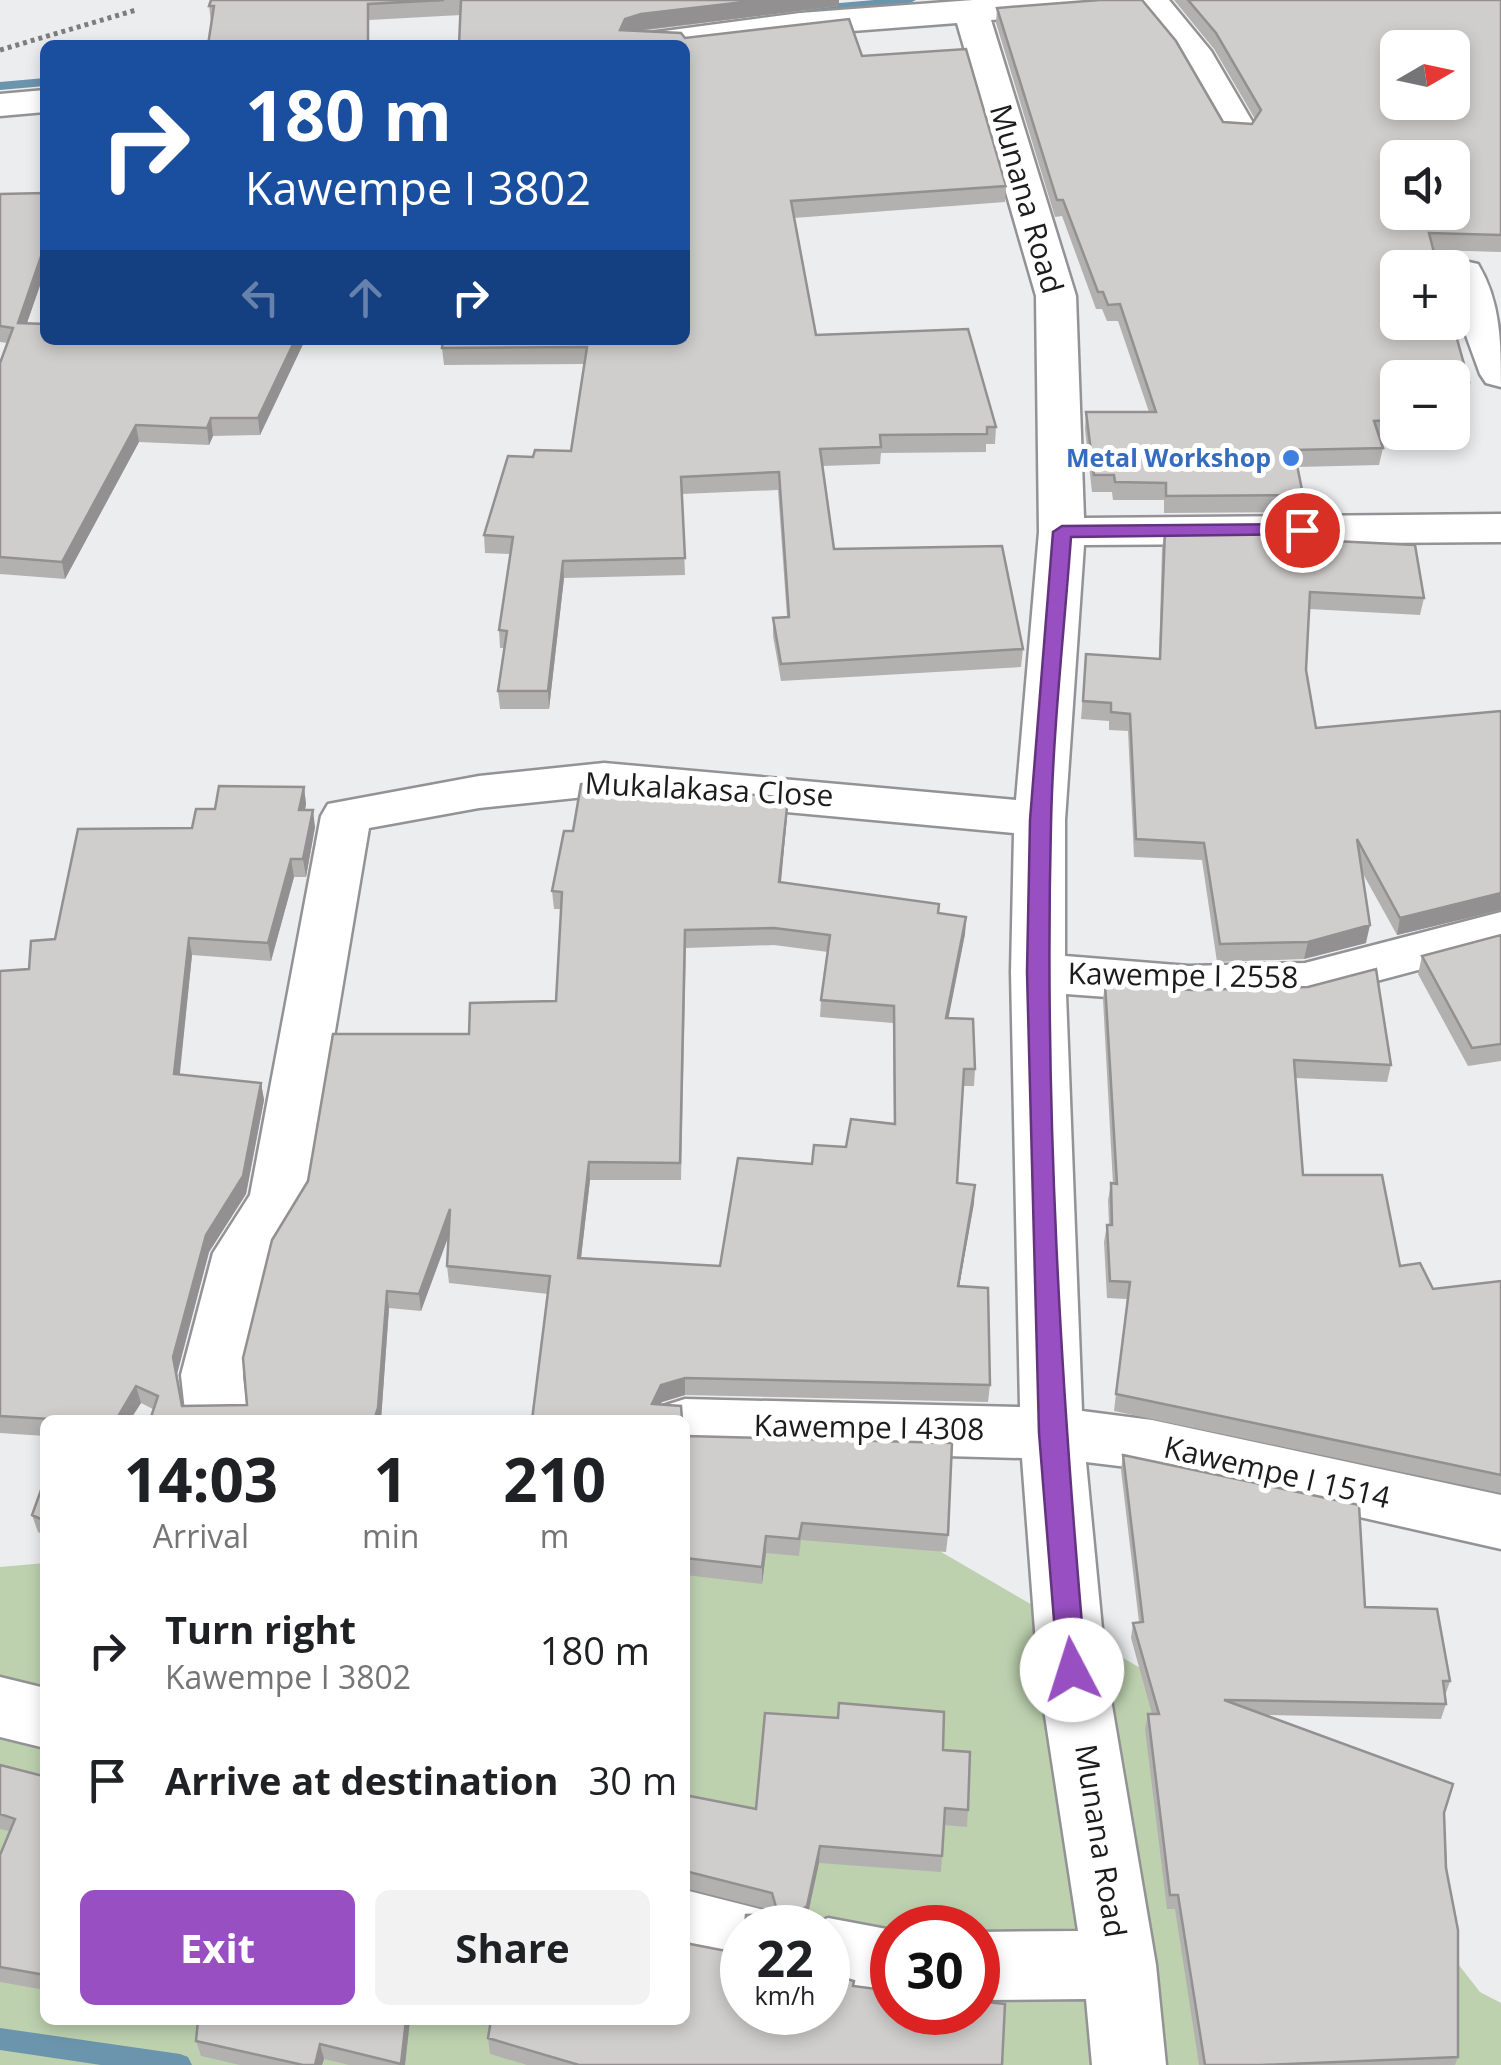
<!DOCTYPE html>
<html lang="en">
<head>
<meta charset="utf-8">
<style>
  body { margin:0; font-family:"Open Sans",sans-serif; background:#f2f2f2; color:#202124; height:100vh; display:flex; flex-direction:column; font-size:38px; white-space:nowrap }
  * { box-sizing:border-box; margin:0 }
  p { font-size:32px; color:#757577 }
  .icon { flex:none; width:55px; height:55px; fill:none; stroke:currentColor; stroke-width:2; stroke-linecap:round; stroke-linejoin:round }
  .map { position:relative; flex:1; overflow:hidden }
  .side { position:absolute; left:40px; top:1415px; width:650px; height:610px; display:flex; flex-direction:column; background:#fff; border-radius:15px; box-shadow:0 5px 15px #0003 }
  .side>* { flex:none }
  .hud { position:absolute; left:40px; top:40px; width:650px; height:305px; border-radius:15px; box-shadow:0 5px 15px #0003; background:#1a4fa0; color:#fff; overflow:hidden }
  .needle { width:65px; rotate:81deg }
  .controls { position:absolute; left:1380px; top:30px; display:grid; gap:20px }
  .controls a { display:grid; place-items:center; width:90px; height:90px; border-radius:15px; background:#fff; box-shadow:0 5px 15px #0003; font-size:50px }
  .speed { position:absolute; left:720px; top:1905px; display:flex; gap:20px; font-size:50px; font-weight:700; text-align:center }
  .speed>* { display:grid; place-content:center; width:130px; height:130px; border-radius:50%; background:#fff; box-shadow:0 5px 15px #0003; line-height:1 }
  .speed small { font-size:25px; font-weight:400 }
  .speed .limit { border:15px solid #d22; background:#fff; color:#111 }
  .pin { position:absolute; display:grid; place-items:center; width:85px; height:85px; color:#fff; margin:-42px; border:5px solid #fff; border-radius:50%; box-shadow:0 2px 10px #0007 }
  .me { position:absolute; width:110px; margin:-55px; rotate:355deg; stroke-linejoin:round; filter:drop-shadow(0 0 8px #0008) }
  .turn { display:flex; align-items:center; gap:35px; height:210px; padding:0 40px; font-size:45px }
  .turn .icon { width:130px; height:130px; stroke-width:2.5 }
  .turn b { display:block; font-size:70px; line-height:85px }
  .lanes { display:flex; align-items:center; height:95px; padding:0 40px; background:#0003; justify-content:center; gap:50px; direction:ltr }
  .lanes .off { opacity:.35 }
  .eta { display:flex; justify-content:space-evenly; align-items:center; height:170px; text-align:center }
  .eta b { font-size:60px; font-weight:700; line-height:70px }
  .cta { display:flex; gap:20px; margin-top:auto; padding:20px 40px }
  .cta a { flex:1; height:115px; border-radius:15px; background:#984fc2; color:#fff; font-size:40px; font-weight:700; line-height:115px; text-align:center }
  .cta a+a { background:#f2f2f2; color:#202124 }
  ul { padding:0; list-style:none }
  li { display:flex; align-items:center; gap:30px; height:130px; padding:0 40px }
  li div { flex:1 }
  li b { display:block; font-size:38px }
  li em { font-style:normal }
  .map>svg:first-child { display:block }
</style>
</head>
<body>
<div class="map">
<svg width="1501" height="2065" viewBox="0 0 1501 2065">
  <rect width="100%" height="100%" fill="#ecedef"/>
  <path fill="#bdd1af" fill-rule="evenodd" d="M823,1483L1298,1760L1480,1992L1501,2003V2065H0V1567L45,1563V2020H685V1497ZM742,1928H828V2012H742ZM892,1928H978V2012H892Z"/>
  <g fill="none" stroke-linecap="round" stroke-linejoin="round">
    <path fill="#6b95ad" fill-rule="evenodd" d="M802,0H814L817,5L874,0H916L910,3L814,12L810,11Z
      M480,39L484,40V44L434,45L440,42Z
      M45,78V86L0,90V82Z
      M0,2028L180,2054L188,2057L192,2065H101L0,2050Z"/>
    <g stroke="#939395" stroke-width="5">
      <path id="minor" d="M973,0H1129L1123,7L1111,11L991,20L1076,296L1084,518L1501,514V542L1084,545L1065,820V956L1189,966L1305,963L1501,912V948L1305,1000L1189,1003L1066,994L1082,1411L1152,1420L1501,1495V1549L1152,1470L1086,1462L1106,1670L1156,1965L1166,2065H1092L1086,1999L978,2000V1932L1078,1931L1038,1670L1022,1458L685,1449V1420H656L663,1406L685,1399L1020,1407L1011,972L1014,833L604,795L479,808L369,828L307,1198L272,1256L243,1375L248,1420H186L181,1375L213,1253L250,1195L321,816L328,804L479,776L604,763L1016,800L1039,532L1036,296L957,23L800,35L685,50V45H624L629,37L642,34L800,13Z
        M1132,0H1169L1211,51L1256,128L1250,136H1224L1177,55Z
        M45,90V112L0,116V94Z
        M1464,261L1478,264C1501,302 1501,344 1501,387L1486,383L1480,374L1452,297V268H1448Z
        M0,1677L45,1688V1748L0,1737Z
        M685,1890L768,1911L775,1928H742V1968L685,1956Z
        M828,1918L892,1930V1998L828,1986V1928H804Z"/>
    </g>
    <path stroke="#7c7d7e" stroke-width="5" stroke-dasharray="4 4" stroke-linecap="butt" d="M0,50L136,10"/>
    <use href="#minor" fill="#fff" fill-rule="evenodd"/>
  </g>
  <path fill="#b3b1b0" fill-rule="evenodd" d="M211,0H839V6L640,31L685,38L862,56L1006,186L1005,202L794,218L816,335L996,427L995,444H986V452L881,453L880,464L823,466L834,549L1023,649L1021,667L781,681L773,636V618L787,617L778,490L682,494L685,575L564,578L549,709H500L498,691L504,648H500L499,630L511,554L485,553L484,535L533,457L571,451L584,364L444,365L442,348L461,15L369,20V45L211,22L209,6Z
    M1174,0H1501V252L1433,250L1469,382L1466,399H1452V378H1398V401H1390L1396,420L1393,437L1379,438L1383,448L1379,465L1297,467L1303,495L1300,512L1164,513V500H1113L1112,492H1092L1085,429L1086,412H1149L1118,321H1107L1102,309H1096L1062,216L1055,217L996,23L997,8L1223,122L1252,124L1255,119L1214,49Z
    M45,193V271L27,323L45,340H305L260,435L213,436L209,445L139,442L65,579L0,574V363L7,343L0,342V194Z
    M1165,531L1313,540L1424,598L1420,615L1309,609L1306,670L1316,728L1501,711V910L1397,935L1362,872L1366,943L1304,959L1217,962L1202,860L1134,857L1128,731L1109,730V721L1081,719L1086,654L1159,659L1162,548Z
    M304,787L306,804L305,810L315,827L306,877H294L271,961L192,955L179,1075L261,1083L264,1100L246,1194L209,1252L177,1374L183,1406L247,1405L469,1034L556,1001L561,909H554L552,891L787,816L781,883L939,913L966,917L965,934L948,1018L975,1069L974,1086H963L957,1183L974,1203L959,1286L990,1385L988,1402L685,1395L662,1402L532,1420L548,1294L449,1283L447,1266L448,1236L421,1311L389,1308L381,1420L153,1409L141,1403L130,1420H45V1436L0,1433V971L29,969L55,939L215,809ZM774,945L828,952L821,1000L820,1017L893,1023L894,1124L812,1164L720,1266L581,1258L590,1180H681L686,948Z
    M1501,935V1061L1468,1066L1418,974L1422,956Z
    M1105,983L1191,990L1308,987L1391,1065L1387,1082L1295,1078L1303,1175L1400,1266L1433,1289L1501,1281V1493L1114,1411L1127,1299L1107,1298L1104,1242L1107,1225H1109L1108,1200L1111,1183L1113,1184L1103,1000Z
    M685,1436L948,1535L946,1552L801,1540L799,1556L766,1553L762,1584L685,1575Z
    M1123,1455L1365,1607L1450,1681L1445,1696L1446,1704L1441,1719L1266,1715L1444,1813L1458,2057L1455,2065H1199L1175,1909H1167L1145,1729L1148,1714H1152L1131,1638L1133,1623L1139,1622L1121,1470Z
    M45,1479V1536L38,1532L32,1515Z
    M943,1750L968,1810L967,1827L944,1825L941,1872L819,1863L806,1923L805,1924L773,1914L771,1910L685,1888V1795L756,1809Z
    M0,1765L43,1776L45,1771V1990L0,1982V1855L9,1831L0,1829Z
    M854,1981V1986L1002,2065H527L490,2054L488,2038Z
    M198,2020H410L405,2065H349L324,2059L322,2065H240L201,2056L196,2041Z"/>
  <path fill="#929090" d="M761,0H839V6L642,30H620L625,19L641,14Z
    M45,245V271L21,340L18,323Z
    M295,340H305L260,435L258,418Z
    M211,418L213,436L209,445L207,428Z
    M136,425L139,442L65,579L62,562Z
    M563,561L564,578L549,709L548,691Z
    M304,787L306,804L302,827L299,810Z
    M788,798L787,816L779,900V882Z
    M313,810L315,827L306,877L303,859Z
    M291,859L294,877L271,961L268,943Z
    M1501,893V910L1397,935L1400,918Z
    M966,917L965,934L945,1036L946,1018Z
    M1370,925L1366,943L1304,959L1308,942Z
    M189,938L192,955L178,1092L174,1074Z
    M261,1083L264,1100L246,1194L209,1252L177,1374L185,1420L173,1357L206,1235Z
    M589,1162L590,1180L579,1275L578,1258Z
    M975,1185L974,1203L956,1304L958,1286Z
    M450,1209L452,1227L421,1311L419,1294Z
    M387,1291L389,1308L381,1420H374Z
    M685,1378V1395L662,1402L652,1420V1404L661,1385Z
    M136,1386L141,1403L130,1420H116Z
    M766,1536V1553L762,1584V1567Z
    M820,1846L819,1863L806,1923L804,1928H802L801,1910Z
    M406,2020H410L405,2065H401Z
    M320,2044L324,2059L322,2065H315Z"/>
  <path fill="#d0cecd" stroke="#929090" stroke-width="2.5" fill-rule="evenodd" d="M211,0H444L368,4V45H208L214,6H209Z
    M461,0H761L641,14L625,19L620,30L681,33L685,38L849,19L862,56L966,49L1006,186L791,201L816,335L968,329L996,427H987V434L880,435L881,447L820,449L834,549L1002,546L1023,649L781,664L773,618L789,617L779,472L681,477L685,558L563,561L548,691H498L507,631L499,630L513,537L484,535L508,456L533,457L535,450L571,451L587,347L442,348L443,340H685V45H459Z
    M1100,0H1142L1176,41L1223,122L1252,124L1261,110L1216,33L1188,0H1501V235L1429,233L1438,268H1398V322H1452V321L1469,382H1452V378H1398V384H1384L1396,420L1374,421L1383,448L1294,450L1303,495L1166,496V483L1115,482L1114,475H1094L1086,412H1156L1120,304L1108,305L1103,292H1098L1063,200H1057L997,8ZM1398,48H1452V102H1398ZM1398,158H1452V212H1398Z
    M45,193V245L18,323L45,324V340H295L258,418H211L207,428L136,425L62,562L0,557V363L13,328L0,326V194Z
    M1310,530L1313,540L1415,545L1424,598L1310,592L1306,670L1316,728L1501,711V893L1400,918L1357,839L1370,925L1308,942L1220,944L1204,843L1136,839L1130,714L1111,712V703L1083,701L1086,654L1160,659L1165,531Z
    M603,781L788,798L779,882L939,904L938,913L966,917L946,1018L973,1019L975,1069H964L957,1183L975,1185L958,1286L988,1288L990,1385L685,1378L661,1385L652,1404L681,1406L682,1420H532L550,1276L447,1266L450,1209L419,1294L387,1291L378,1408L374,1420H150L158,1396L136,1386L116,1420H66L0,1416V971L29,969L31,941L55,939L78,829L192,828L196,809H215L219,786L304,787L299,810H313L303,859H291L268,943L189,938L174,1074L261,1083L243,1176L206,1235L173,1357L182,1406L247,1405L243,1358L272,1240L308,1181L333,1034H469L470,1003L556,1001L562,892L552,891L564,831H573L581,784ZM774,928L830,935L821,1000L894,1006L895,1124L851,1119L846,1147L814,1145L812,1164L738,1158L720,1266L578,1258L589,1162L680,1163L685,930Z
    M1501,935V1044L1472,1048L1422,956Z
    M1376,969L1391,1065L1294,1060L1303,1175H1382L1400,1266L1420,1263L1433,1289L1501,1281V1475L1116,1394L1130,1282L1110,1281L1107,1225H1112L1111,1183L1117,1184L1105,983L1191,990L1308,987Z
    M685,1436L952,1443L948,1535L802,1523L799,1539L766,1536L762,1567L685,1558Z
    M1123,1455L1359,1505L1365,1607L1437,1609L1450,1681H1443L1446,1704L1224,1700L1453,1784L1444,1813L1446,1868L1458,1930V2057L1261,2065H1205L1178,1895H1170L1148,1714H1159L1133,1623L1143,1622Z
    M45,1479V1521L32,1515Z
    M839,1703L944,1712L943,1750L970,1752L968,1810L945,1808L942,1856L820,1846L807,1906L801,1910L805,1915L802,1928H745L746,1915L778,1914L772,1893L685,1871V1795L756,1809L765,1713L838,1718Z
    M0,1765L43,1776L45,1771V1975L0,1967V1855L15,1819L0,1814Z
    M685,1943L742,1954V2012H828V1973L854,1981L853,1986L892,1991V2012H978V2001L1005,2004L1002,2065H579L488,2038L491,2020H685Z
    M198,2020H406L401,2064L320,2044L315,2065H303L196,2041Z"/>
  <path fill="#984fc2" stroke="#63337e" stroke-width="2.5" d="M1302,524L1308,526V534L1071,537C1064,633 1053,729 1051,824C1044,1106 1061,1389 1086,1670L1082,1678L1072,1682L1062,1678L1058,1670L1039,1433L1027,972L1030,820L1053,532L1062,526Z"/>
  <circle fill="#3f7fe0" stroke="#fff" stroke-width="4" cx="1291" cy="458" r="10"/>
  <g text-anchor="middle" stroke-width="10" stroke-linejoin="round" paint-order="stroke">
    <g font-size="25" font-weight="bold" fill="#366cbe" stroke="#fff" text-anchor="end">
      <text x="1271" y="467">Metal Workshop</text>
    </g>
    <g font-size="30" fill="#1c1c1d" stroke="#fff">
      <text transform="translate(1026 199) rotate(74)" y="10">Munana Road</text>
      <text transform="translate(709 790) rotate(3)" y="10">Mukalakasa Close</text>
      <text transform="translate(1183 976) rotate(1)" y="10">Kawempe I 2558</text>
      <text transform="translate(869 1428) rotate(1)" y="10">Kawempe I 4308</text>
      <text transform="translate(1277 1473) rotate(13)" y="10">Kawempe I 1514</text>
      <text transform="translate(1100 1841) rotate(81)" y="10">Munana Road</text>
    </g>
  </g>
</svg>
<div class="controls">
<a><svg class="needle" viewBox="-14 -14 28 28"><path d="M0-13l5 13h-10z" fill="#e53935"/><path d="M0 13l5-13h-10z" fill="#757577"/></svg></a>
<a><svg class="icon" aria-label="sound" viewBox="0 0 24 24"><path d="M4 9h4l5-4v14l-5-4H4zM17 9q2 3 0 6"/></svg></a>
<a>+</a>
<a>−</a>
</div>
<div class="speed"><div>22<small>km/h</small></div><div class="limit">30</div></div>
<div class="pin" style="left:1302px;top:530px;background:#d93025"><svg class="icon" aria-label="arrive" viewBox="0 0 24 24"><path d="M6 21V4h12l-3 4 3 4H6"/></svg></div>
<svg class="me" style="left:1072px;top:1670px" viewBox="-20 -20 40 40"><circle r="19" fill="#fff"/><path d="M0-13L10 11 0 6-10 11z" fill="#984fc2"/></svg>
<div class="hud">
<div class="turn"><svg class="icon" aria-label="right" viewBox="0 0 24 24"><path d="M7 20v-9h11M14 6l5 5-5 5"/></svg><div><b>180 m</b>Kawempe I 3802</div></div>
<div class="lanes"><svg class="icon off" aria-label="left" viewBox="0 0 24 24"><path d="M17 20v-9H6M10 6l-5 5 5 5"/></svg><svg class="icon off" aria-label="ahead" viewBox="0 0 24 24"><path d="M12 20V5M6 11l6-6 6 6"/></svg><svg class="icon" aria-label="right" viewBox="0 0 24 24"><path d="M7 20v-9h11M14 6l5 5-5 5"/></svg></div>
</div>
<section class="side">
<div class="eta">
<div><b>14:03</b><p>Arrival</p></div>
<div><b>1</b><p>min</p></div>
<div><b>210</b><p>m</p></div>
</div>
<ul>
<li><svg class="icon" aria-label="right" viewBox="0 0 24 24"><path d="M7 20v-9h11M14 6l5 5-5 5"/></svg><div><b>Turn right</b><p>Kawempe I 3802</p></div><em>180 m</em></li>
<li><svg class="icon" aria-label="arrive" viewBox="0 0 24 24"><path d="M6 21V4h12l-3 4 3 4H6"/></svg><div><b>Arrive at destination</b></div><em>30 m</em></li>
</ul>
<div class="cta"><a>Exit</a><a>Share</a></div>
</section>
</div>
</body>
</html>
